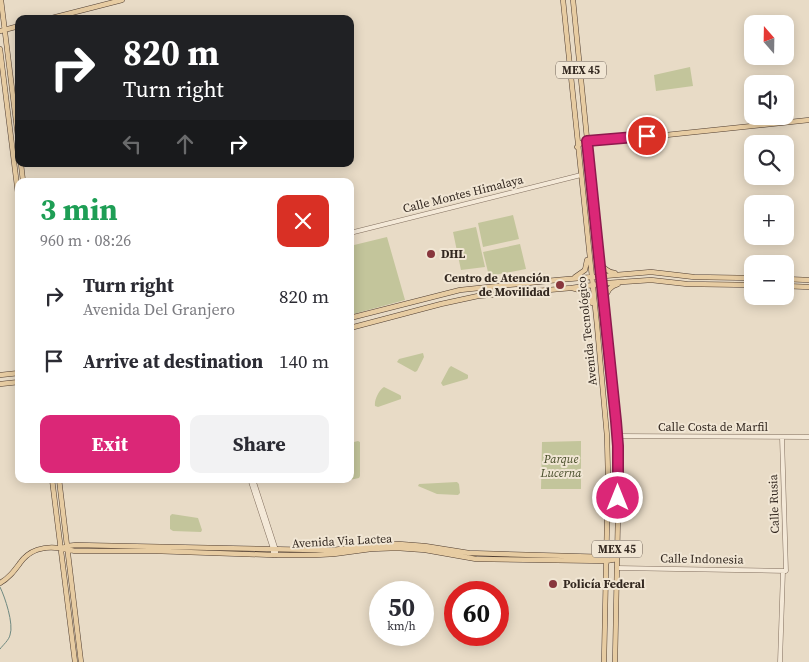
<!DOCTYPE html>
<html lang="en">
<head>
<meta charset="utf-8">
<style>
  body { margin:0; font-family:"Source Serif 4",serif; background:#f2f2f3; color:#2b2b33; height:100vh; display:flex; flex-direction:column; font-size:19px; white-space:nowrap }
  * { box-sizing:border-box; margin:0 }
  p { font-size:16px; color:#7c7c81 }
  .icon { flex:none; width:28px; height:28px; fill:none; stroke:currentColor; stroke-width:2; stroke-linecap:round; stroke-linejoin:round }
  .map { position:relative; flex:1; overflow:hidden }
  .panel { position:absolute; left:15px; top:178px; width:339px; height:305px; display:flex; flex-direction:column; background:#fff; border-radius:10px; box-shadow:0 2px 12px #0003 }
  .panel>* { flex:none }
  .hud { position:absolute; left:15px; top:15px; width:339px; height:152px; border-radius:10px; box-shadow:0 2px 12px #0003; background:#202124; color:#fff; overflow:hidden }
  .needle { width:32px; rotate:340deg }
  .fabs { position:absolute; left:744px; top:15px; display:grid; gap:10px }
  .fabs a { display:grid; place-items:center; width:50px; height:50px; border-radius:10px; background:#fff; box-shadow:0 2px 12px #0003; font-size:25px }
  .speed { position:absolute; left:369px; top:581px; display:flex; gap:10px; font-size:25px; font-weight:700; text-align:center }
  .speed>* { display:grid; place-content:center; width:65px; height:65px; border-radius:50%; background:#fff; box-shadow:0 2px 12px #0003; line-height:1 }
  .speed small { font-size:12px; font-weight:400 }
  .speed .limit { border:8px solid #d22; background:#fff; color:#111 }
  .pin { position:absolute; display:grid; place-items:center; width:42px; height:42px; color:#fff; margin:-21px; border:2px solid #fff; border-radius:50%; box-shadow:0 1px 5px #0007 }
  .me { position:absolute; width:55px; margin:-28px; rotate:0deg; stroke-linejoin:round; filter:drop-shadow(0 0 4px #0008) }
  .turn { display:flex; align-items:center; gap:18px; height:105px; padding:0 25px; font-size:22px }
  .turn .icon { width:65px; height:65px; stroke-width:2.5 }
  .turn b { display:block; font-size:35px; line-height:42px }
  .lanes { display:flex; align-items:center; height:48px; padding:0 25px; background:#0003; justify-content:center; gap:25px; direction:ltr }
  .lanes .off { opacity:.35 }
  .round { display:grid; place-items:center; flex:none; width:52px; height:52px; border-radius:10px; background:#f2f2f3 }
  .overview { display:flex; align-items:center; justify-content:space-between; height:85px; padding:0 25px }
  h1 { font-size:30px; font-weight:700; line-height:38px; color:#1e9e55 }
  .cta { display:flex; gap:10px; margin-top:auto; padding:10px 25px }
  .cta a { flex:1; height:58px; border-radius:10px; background:#db2777; color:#fff; font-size:20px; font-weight:700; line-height:58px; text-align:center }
  .cta a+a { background:#f2f2f3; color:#2b2b33 }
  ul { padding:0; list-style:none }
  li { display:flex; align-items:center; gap:15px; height:65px; padding:0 25px }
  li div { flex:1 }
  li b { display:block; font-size:19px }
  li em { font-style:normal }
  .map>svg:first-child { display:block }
</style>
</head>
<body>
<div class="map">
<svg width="809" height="662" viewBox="0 0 809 662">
  <rect width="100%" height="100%" fill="#e8dbc6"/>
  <path fill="#c3c59b" d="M690,67L693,86L656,91L654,75Z
    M513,215L519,239L483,247L478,223Z
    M476,227L485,267L461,270L453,232Z
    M387,237L405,300L350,315V246Z
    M520,244L526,269L489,276L483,252Z
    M423,353L424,357L417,371L415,372L397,362L399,359Z
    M451,366L468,375V378L467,379L443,386L441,383L449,368Z
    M384,387L400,395L401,396V399L378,407L375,406C374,400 379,390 384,387Z
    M358,441L360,442V476L359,478L340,482L337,479H350V443Z
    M581,441V489H541L542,442Z
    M457,482L459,484L460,493L458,495L437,494L418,486L419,484Z
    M172,514L198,518L202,530L201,532L173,531L170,529V516Z"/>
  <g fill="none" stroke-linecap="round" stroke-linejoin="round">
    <path stroke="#6f8981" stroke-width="1" d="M0,587C5,597 14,624 10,635C9,640 3,645 0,649"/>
    <g stroke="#816e5e" stroke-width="5">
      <path id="minor" d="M350,233L581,175
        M617,436L809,437
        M250,479L273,549V555
        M253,479L276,550V555
        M617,568L786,571L782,437
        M780,662L783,571"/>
    </g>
    <g stroke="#4f3d31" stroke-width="5.5">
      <path id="major" d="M1,0L19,145
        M563,0L597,325L607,436L608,477L604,662
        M573,0L617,436L618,514L615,662
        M48,19L122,0
        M0,31L19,26
        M0,49L19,202
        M577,147L581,143L587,141L647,137L809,120
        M21,164L23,181
        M600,262C604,268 607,272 615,273
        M575,277L585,270L587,260
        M785,279L809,280
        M785,286L809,287
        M572,288L587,292L592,303
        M605,299C607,291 610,286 618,284
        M350,318L460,290L557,280L651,272L694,277L752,278
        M350,328L441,304L478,296L571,288L607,283L651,280L687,284L752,285
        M0,375L19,373
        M0,384L19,382
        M52,479L75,662
        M59,479L81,662
        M62,548L67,546L76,545L316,550H333L372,545L399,544L425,546L469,553L606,557
        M0,583C9,578 14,571 20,563C29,550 44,546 59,548C65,549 70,550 75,551H155L273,555H316L334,554L371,549L397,548L425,550L476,559L606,561L617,559"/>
    </g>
    <use href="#minor" stroke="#f4e9d8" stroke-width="4"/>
    <use href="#major" stroke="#e7cca2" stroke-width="4.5"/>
  </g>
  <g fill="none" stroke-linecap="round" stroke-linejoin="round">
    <g stroke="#8e194d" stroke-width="12">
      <path id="route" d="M618,498V446L616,421L587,141L647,136"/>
    </g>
    <use href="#route" stroke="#db2777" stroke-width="9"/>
  </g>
  <g fill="#88363d" stroke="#f1e6d4" stroke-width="2">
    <circle cx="431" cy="254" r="5"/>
    <circle cx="560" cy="285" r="5"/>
    <circle cx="553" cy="584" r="5"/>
  </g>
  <g text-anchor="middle" stroke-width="4" stroke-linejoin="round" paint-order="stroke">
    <g fill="#f1e6d4" stroke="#6c6156" stroke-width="1">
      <rect x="556" y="61.5" width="50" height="17" rx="4"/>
      <rect x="592" y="540.5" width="50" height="17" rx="4"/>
    </g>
    <g font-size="11" font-weight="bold" fill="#332820">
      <text x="581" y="74">MEX 45</text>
      <text x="617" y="553">MEX 45</text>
    </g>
    <g font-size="12" fill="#332820" stroke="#f1e6d4">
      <text transform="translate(463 194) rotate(-14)" y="4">Calle Montes Himalaya</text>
      <text transform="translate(587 331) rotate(-96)" y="4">Avenida Tecnológico</text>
      <text x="713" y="431">Calle Costa de Marfil</text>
      <text transform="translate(774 504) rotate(-92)" y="4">Calle Rusia</text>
      <text transform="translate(342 541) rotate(-3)" y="4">Avenida Via Lactea</text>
      <text transform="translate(702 559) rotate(1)" y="4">Calle Indonesia</text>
    </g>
    <g font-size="12" font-weight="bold" fill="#332820" stroke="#f1e6d4" text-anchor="start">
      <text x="441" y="258">DHL</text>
      <text x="550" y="282" text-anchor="end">Centro de Atención<tspan x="550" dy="14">de Movilidad</tspan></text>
      <text x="563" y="588">Policía Federal</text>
    </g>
    <g font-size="12" font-style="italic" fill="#474d29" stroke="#f1e6d4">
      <text x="561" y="463">Parque<tspan x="561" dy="14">Lucerna</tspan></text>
    </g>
  </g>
</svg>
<div class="fabs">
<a><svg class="needle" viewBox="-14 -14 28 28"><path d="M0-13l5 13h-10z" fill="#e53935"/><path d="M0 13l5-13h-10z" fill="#7c7c81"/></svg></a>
<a><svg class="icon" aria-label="sound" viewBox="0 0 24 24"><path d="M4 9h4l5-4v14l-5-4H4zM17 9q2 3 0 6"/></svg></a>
<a><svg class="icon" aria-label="search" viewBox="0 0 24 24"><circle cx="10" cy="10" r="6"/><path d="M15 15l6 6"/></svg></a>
<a>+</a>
<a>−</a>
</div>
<div class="speed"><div>50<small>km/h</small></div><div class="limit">60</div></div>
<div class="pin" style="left:647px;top:136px;background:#d93025"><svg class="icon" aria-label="arrive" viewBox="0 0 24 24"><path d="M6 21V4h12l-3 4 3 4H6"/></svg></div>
<svg class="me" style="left:618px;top:498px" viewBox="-20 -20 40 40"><circle r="17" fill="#db2777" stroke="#fff" stroke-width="3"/><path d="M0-11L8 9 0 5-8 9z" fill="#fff"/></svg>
<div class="hud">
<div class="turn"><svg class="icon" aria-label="right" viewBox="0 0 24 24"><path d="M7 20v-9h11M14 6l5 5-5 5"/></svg><div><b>820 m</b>Turn right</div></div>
<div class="lanes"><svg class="icon off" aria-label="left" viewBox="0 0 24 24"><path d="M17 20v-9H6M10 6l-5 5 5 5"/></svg><svg class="icon off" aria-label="ahead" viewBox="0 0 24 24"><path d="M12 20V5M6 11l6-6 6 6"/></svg><svg class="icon" aria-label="right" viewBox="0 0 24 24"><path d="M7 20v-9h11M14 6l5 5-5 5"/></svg></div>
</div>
<section class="panel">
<div class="overview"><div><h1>3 min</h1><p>960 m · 08:26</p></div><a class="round" style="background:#d93025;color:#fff"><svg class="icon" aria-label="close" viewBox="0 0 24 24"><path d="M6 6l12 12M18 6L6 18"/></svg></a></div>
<ul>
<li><svg class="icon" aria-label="right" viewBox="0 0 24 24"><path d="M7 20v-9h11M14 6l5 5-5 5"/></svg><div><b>Turn right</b><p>Avenida Del Granjero</p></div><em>820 m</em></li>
<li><svg class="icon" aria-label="arrive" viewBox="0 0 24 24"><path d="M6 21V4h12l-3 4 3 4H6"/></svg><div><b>Arrive at destination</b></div><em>140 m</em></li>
</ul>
<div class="cta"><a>Exit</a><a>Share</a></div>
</section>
</div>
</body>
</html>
